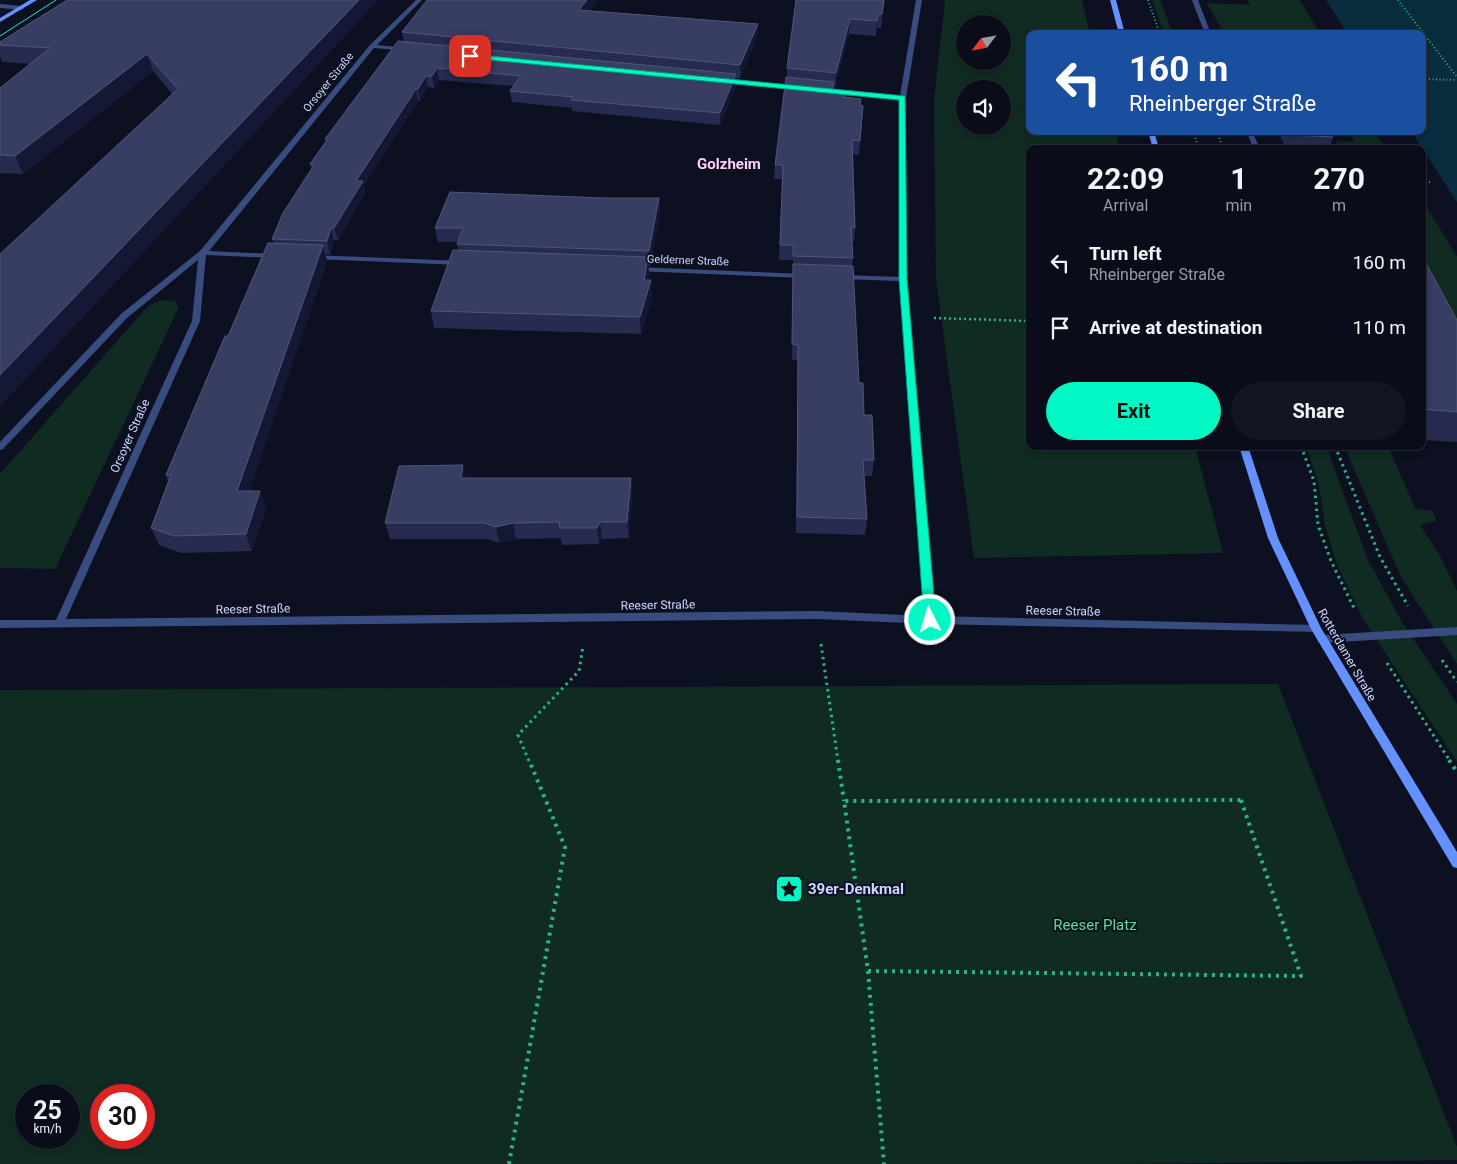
<!DOCTYPE html>
<html lang="en">
<head>
<meta charset="utf-8">
<style>
  body { margin:0; font-family:Roboto,sans-serif; background:#131522; color:#f1f3f6; height:100vh; display:flex; flex-direction:column; font-size:19px; white-space:nowrap }
  * { box-sizing:border-box; margin:0 }
  p { font-size:16px; color:#999ba2 }
  .icon { flex:none; width:28px; height:28px; fill:none; stroke:currentColor; stroke-width:2; stroke-linecap:round; stroke-linejoin:round }
  .map { position:relative; flex:1; overflow:hidden }
  .drawer { position:absolute; left:1026px; top:145px; width:400px; height:305px; display:flex; flex-direction:column; background:#0a0c19; border-radius:10px; box-shadow:0 2px 8px #0003,0 0 0 1px #2a2c38 }
  .drawer>* { flex:none }
  .guide { position:absolute; left:1026px; top:30px; width:400px; height:105px; border-radius:10px; box-shadow:0 2px 8px #0003,0 0 0 1px #2a2c38; background:#1a4fa0; color:#fff; overflow:hidden }
  .needle { width:32px; rotate:238deg }
  .buttons { position:absolute; left:956px; top:15px; display:grid; gap:10px }
  .buttons a { display:grid; place-items:center; width:55px; height:55px; border-radius:50%; background:#0a0c19; box-shadow:0 2px 8px #0003,0 0 0 1px #2a2c38; font-size:25px }
  .speed { position:absolute; left:15px; top:1084px; display:flex; gap:10px; font-size:25px; font-weight:700; text-align:center }
  .speed>* { display:grid; place-content:center; width:65px; height:65px; border-radius:50%; background:#0a0c19; box-shadow:0 2px 8px #0003,0 0 0 1px #2a2c38; line-height:1 }
  .speed small { font-size:12px; font-weight:400 }
  .speed .limit { border:8px solid #d22; background:#fff; color:#111 }
  .pin { position:absolute; display:grid; place-items:center; width:42px; height:42px; color:#fff; margin:-21px; border-radius:10px; box-shadow:0 2px 8px #0006 }
  .me { position:absolute; width:55px; margin:-28px; rotate:355deg; stroke-linejoin:round; filter:drop-shadow(0 0 4px #0008) }
  .turn { display:flex; align-items:center; gap:18px; height:105px; padding:0 20px; font-size:22px }
  .turn .icon { width:65px; height:65px; stroke-width:2.5 }
  .turn b { display:block; font-size:35px; line-height:42px }
  .eta { display:flex; justify-content:space-evenly; align-items:center; height:85px; text-align:center }
  .eta b { font-size:30px; font-weight:700; line-height:35px }
  .button { display:flex; gap:10px; margin-top:auto; padding:10px 20px }
  .button a { flex:1; height:58px; border-radius:30px; background:#01f7c3; color:#111; font-size:20px; font-weight:700; line-height:58px; text-align:center }
  .button a+a { background:#131522; color:#f1f3f6 }
  ul { padding:0; list-style:none }
  li { display:flex; align-items:center; gap:15px; height:65px; padding:0 20px }
  li div { flex:1 }
  li b { display:block; font-size:19px }
  li em { font-style:normal }
  .map>svg:first-child { display:block }
</style>
</head>
<body>
<div class="map">
<svg width="1457" height="1164" viewBox="0 0 1457 1164">
  <rect width="100%" height="100%" fill="#0d1021"/>
  <path fill="#102b22" fill-rule="evenodd" d="M945,0H1082L1090,34H1030V131H1115L1120,149H1030V446H1195L1223,553L974,558L936,279L934,99ZM965,24H1002V61H965ZM965,89H1002V126H965Z
    M1152,0H1160L1173,34H1164Z
    M1248,0H1300L1320,34H1224L1207,3L1250,5Z
    M1349,131H1372L1388,149H1340L1336,141L1354,142Z
    M1422,199L1457,257V376L1423,308Z
    M166,300L175,301L179,307L55,569L0,568V474L147,307L156,302Z
    M1306,446H1326L1368,560L1402,622L1457,704V762L1363,619L1337,565L1325,525L1319,485Z
    M1344,446H1388L1415,508L1432,511L1437,521L1420,525L1439,554L1457,591V664L1401,577Z
    M1278,684L1457,1147V1160L1115,1164H0V690ZM26,1095H69V1138H26ZM101,1095H144V1138H101Z"/>
  <path fill="#092d3e" d="M1326,0H1457V202L1411,131H1422V34H1348Z"/>
  <g fill="none" stroke-linecap="round" stroke-linejoin="round">
    <path stroke="#2eb281" stroke-width="2" stroke-dasharray="1 2.5" stroke-linecap="butt" d="M1148,0L1160,34
      M1398,0L1457,77
      M1422,79L1457,80
      M1193,131L1199,149
      M1217,131L1223,149
      M1422,181L1431,182"/>
    <path stroke="#2eb281" stroke-width="2.5" stroke-dasharray="2 3" stroke-linecap="butt" d="M934,318L1030,321"/>
    <path stroke="#2eb281" stroke-width="3" stroke-dasharray="2.5 4" stroke-linecap="butt" d="M1301,446L1314,481L1318,525L1331,561L1354,608
      M1335,446L1380,557L1408,606
      M821,644L838,761
      M1442,660L1457,682
      M1387,663L1450,761
      M529,761L518,735L579,671L583,646"/>
    <path stroke="#2eb281" stroke-width="4" stroke-dasharray="3 5" stroke-linecap="butt" d="M838,760L844,801
      M1449,760L1457,772
      M1241,800L1301,976L868,971L844,801Z
      M868,971L884,1164
      M509,1164L565,847L529,760"/>
    <path fill="#384c80" fill-rule="evenodd" d="M1192,0H1198L1211,34H1205Z
      M1246,131H1252L1260,149H1254Z
      M1457,627V635L1322,643L1318,642L1317,639L1318,636L1322,635Z"/>
    <path fill="#384c80" fill-rule="evenodd" d="M416,0H422L377,45L406,48L408,49V51L374,48L209,251L274,254L278,256L274,258L206,255L200,321L66,619L817,611L925,616L899,281L841,279L837,277L841,275L899,277L900,100L821,92L818,90L821,88L900,96L916,0H922L906,98L907,279L935,616L1316,625L1320,626L1321,629L1320,632L930,624L817,619L0,628V620H56L192,321L198,260L127,318L3,449L0,450V442L121,314L200,251L370,45Z
      M0,4L21,6L24,8L21,10L0,8Z
      M724,78L796,86L799,88L796,90L722,81V79Z
      M311,255L462,261L466,263L462,265L314,259H311Z
      M633,267L804,274L808,276L804,278L636,271H633Z"/>
    <path fill="#6491ff" fill-rule="evenodd" d="M30,0H37L0,22V18Z
      M1110,0H1116L1125,34H1119Z
      M1148,131H1154L1159,149H1153Z
      M1239,446H1248L1278,538L1321,628L1457,852V868L1453,867L1311,629L1268,538Z"/>
    <path stroke="#01f7c3" stroke-width="1" d="M0,36L56,0"/>
  </g>
  <path fill="#262b4f" d="M378,0L0,406V254L172,94L153,71L23,174L0,173V88L30,64L2,62L0,56V42Z
    M796,0H885L881,28H877L876,36L849,34L835,88H834V93L861,105L863,106L859,155L853,154L855,228L854,242H852L853,258L852,266L859,383L864,415L874,460L872,476H864L867,519L865,535L796,533L798,360H792L793,260H779L782,179H774L775,165L787,77V68Z
    M589,11L758,24L757,37L740,78H736V86L720,125L572,111V108L512,102L510,91L513,86L439,80L434,88L428,87L420,101H418L364,185L365,193L338,240H334L330,254H325L327,261L249,491H260L266,508L252,551L181,553L159,545L151,528L168,481L166,475L228,336L274,243L272,239L312,169L310,164L326,142L325,139L404,42L402,32Z
    M1278,131H1330L1333,137L1329,149H1286Z
    M603,198H659L660,212L650,266H648L649,273L648,280L652,297L641,334L434,328L431,311L458,250L457,244V242H438L435,228Z
    M1422,256L1457,320V442L1422,440Z
    M466,478H631L632,494L629,538L602,539L599,544L562,545L561,538L516,539L499,543L487,539H390L385,523Z"/>
  <path fill="#141835" d="M359,0H378L0,406V375Z
    M587,0H598L580,24L579,10Z
    M884,0H885L881,28L882,14Z
    M878,14L877,28L876,36L877,21Z
    M850,19L849,34L835,88L836,73Z
    M758,24L757,37L740,78V65Z
    M147,54L153,71L23,174L15,156Z
    M437,68L439,80L434,88L432,76Z
    M736,74V86L720,125V113Z
    M426,76L428,87L420,101L418,89Z
    M834,82V95L831,93Z
    M416,89L418,101L364,185L365,193L338,240L334,228L356,181Z
    M659,198L660,212L650,266L649,251Z
    M331,228L334,240L330,254L327,241Z
    M323,245L327,261L243,508L237,491Z
    M648,257L649,273L645,297L644,280Z
    M651,280L652,297L641,334L640,317Z
    M463,465L466,482L461,478Z
    M631,478L632,494L629,538L627,522Z
    M260,491L266,508L252,551L246,534Z
    M600,522L602,539L599,544L597,528Z
    M513,523L516,539L499,543L496,527Z"/>
  <path fill="#383d62" stroke="#4f567b" d="M67,0H359L0,375V254L178,89L147,54L15,156L0,155V88L50,48L0,45V42Z
    M427,0H587L579,10L758,24L740,65L402,32Z
    M796,0H884L882,14H878L877,21L850,19L836,73L787,68Z
    M398,41L736,74L720,113L571,100L573,97L510,91L521,76L437,68L432,76H426L418,89H416L356,181H363L334,228H331L327,241L272,239L283,213L314,165L310,164L327,140L325,139Z
    M786,77L834,82L831,93L845,94L844,97L861,99L860,105L863,106L860,141L852,140L855,228L851,227L853,258L793,256V245H780L783,165H775Z
    M1290,131H1330L1333,137L1292,135Z
    M450,192L603,198H659L649,251L457,244L463,228H435Z
    M268,243L323,245L237,491H260L246,534L174,536L151,528L171,475H166L225,336H228Z
    M453,250L648,257L644,280H651L640,317L431,311Z
    M1422,256L1457,320V412L1422,409Z
    M793,264L853,266L859,383H863L864,415H872L874,460H863L867,519L797,517L798,345L792,344Z
    M463,465L461,478H631L627,522H600L597,528H560L559,522L513,523L496,527L484,523H385L399,466Z"/>
  <path fill="#01f7c3" stroke="#01a17f" d="M468,54L905,96L907,279L936,620L934,623L930,624L924,620L899,279V100L470,58L467,56Z"/>
  <defs>
    <g id="sight-square" transform="scale(1.4375)"><rect x="-9" y="-9" width="18" height="18" rx="4" fill="#01f7c3" stroke="#0d1021"/><path d="M0-6L1.8-2.2L6-1.7L2.9 1.2L3.7 5.4L0 3.3L-3.7 5.4L-2.9 1.2L-6-1.7L-1.8-2.2Z" fill="#111"/></g>
  </defs>
  <g fill-rule="evenodd">
    <use href="#sight-square" x="789" y="889"/>
  </g>
  <g text-anchor="middle" stroke-width="4" stroke-linejoin="round" paint-order="stroke">
    <g font-size="11" fill="#cdd7ff" stroke="#0d1021">
      <text transform="translate(328 82) rotate(-51)" y="4">Orsoyer Straße</text>
      <text transform="translate(688 260) rotate(2)" y="4">Gelderner Straße</text>
    </g>
    <g font-size="12" fill="#cdd7ff" stroke="#0d1021">
      <text transform="translate(130 436) rotate(-66)" y="4">Orsoyer Straße</text>
      <text transform="translate(658 605) rotate(-1)" y="4">Reeser Straße</text>
      <text transform="translate(253 609) rotate(-1)" y="4">Reeser Straße</text>
      <text transform="translate(1063 611) rotate(1)" y="4">Reeser Straße</text>
      <text transform="translate(1347 655) rotate(60)" y="4">Rotterdamer Straße</text>
    </g>
    <g font-size="15" font-weight="bold" fill="#ffcffc" stroke="#0d1021">
      <text x="729" y="169">Golzheim</text>
    </g>
    <g font-size="15" font-weight="bold" fill="#cdd7ff" stroke="#0d1021" text-anchor="start">
      <text x="808" y="894">39er-Denkmal</text>
    </g>
    <g font-size="15" fill="#59df94" stroke="#0d1021">
      <text x="1095" y="930">Reeser Platz</text>
    </g>
  </g>
</svg>
<div class="buttons">
<a><svg class="needle" viewBox="-14 -14 28 28"><path d="M0-13l5 13h-10z" fill="#e53935"/><path d="M0 13l5-13h-10z" fill="#999ba2"/></svg></a>
<a><svg class="icon" aria-label="sound" viewBox="0 0 24 24"><path d="M4 9h4l5-4v14l-5-4H4zM17 9q2 3 0 6"/></svg></a>
</div>
<div class="speed"><div>25<small>km/h</small></div><div class="limit">30</div></div>
<div class="pin" style="left:470px;top:56px;background:#d93025"><svg class="icon" aria-label="arrive" viewBox="0 0 24 24"><path d="M6 21V4h12l-3 4 3 4H6"/></svg></div>
<svg class="me" style="left:930px;top:620px" viewBox="-20 -20 40 40"><circle r="17" fill="#01f7c3" stroke="#fff" stroke-width="3"/><path d="M0-11L8 9 0 5-8 9z" fill="#fff"/></svg>
<div class="guide">
<div class="turn"><svg class="icon" aria-label="left" viewBox="0 0 24 24"><path d="M17 20v-9H6M10 6l-5 5 5 5"/></svg><div><b>160 m</b>Rheinberger Straße</div></div>
</div>
<section class="drawer">
<div class="eta">
<div><b>22:09</b><p>Arrival</p></div>
<div><b>1</b><p>min</p></div>
<div><b>270</b><p>m</p></div>
</div>
<ul>
<li><svg class="icon" aria-label="left" viewBox="0 0 24 24"><path d="M17 20v-9H6M10 6l-5 5 5 5"/></svg><div><b>Turn left</b><p>Rheinberger Straße</p></div><em>160 m</em></li>
<li><svg class="icon" aria-label="arrive" viewBox="0 0 24 24"><path d="M6 21V4h12l-3 4 3 4H6"/></svg><div><b>Arrive at destination</b></div><em>110 m</em></li>
</ul>
<div class="button"><a>Exit</a><a>Share</a></div>
</section>
</div>
</body>
</html>
